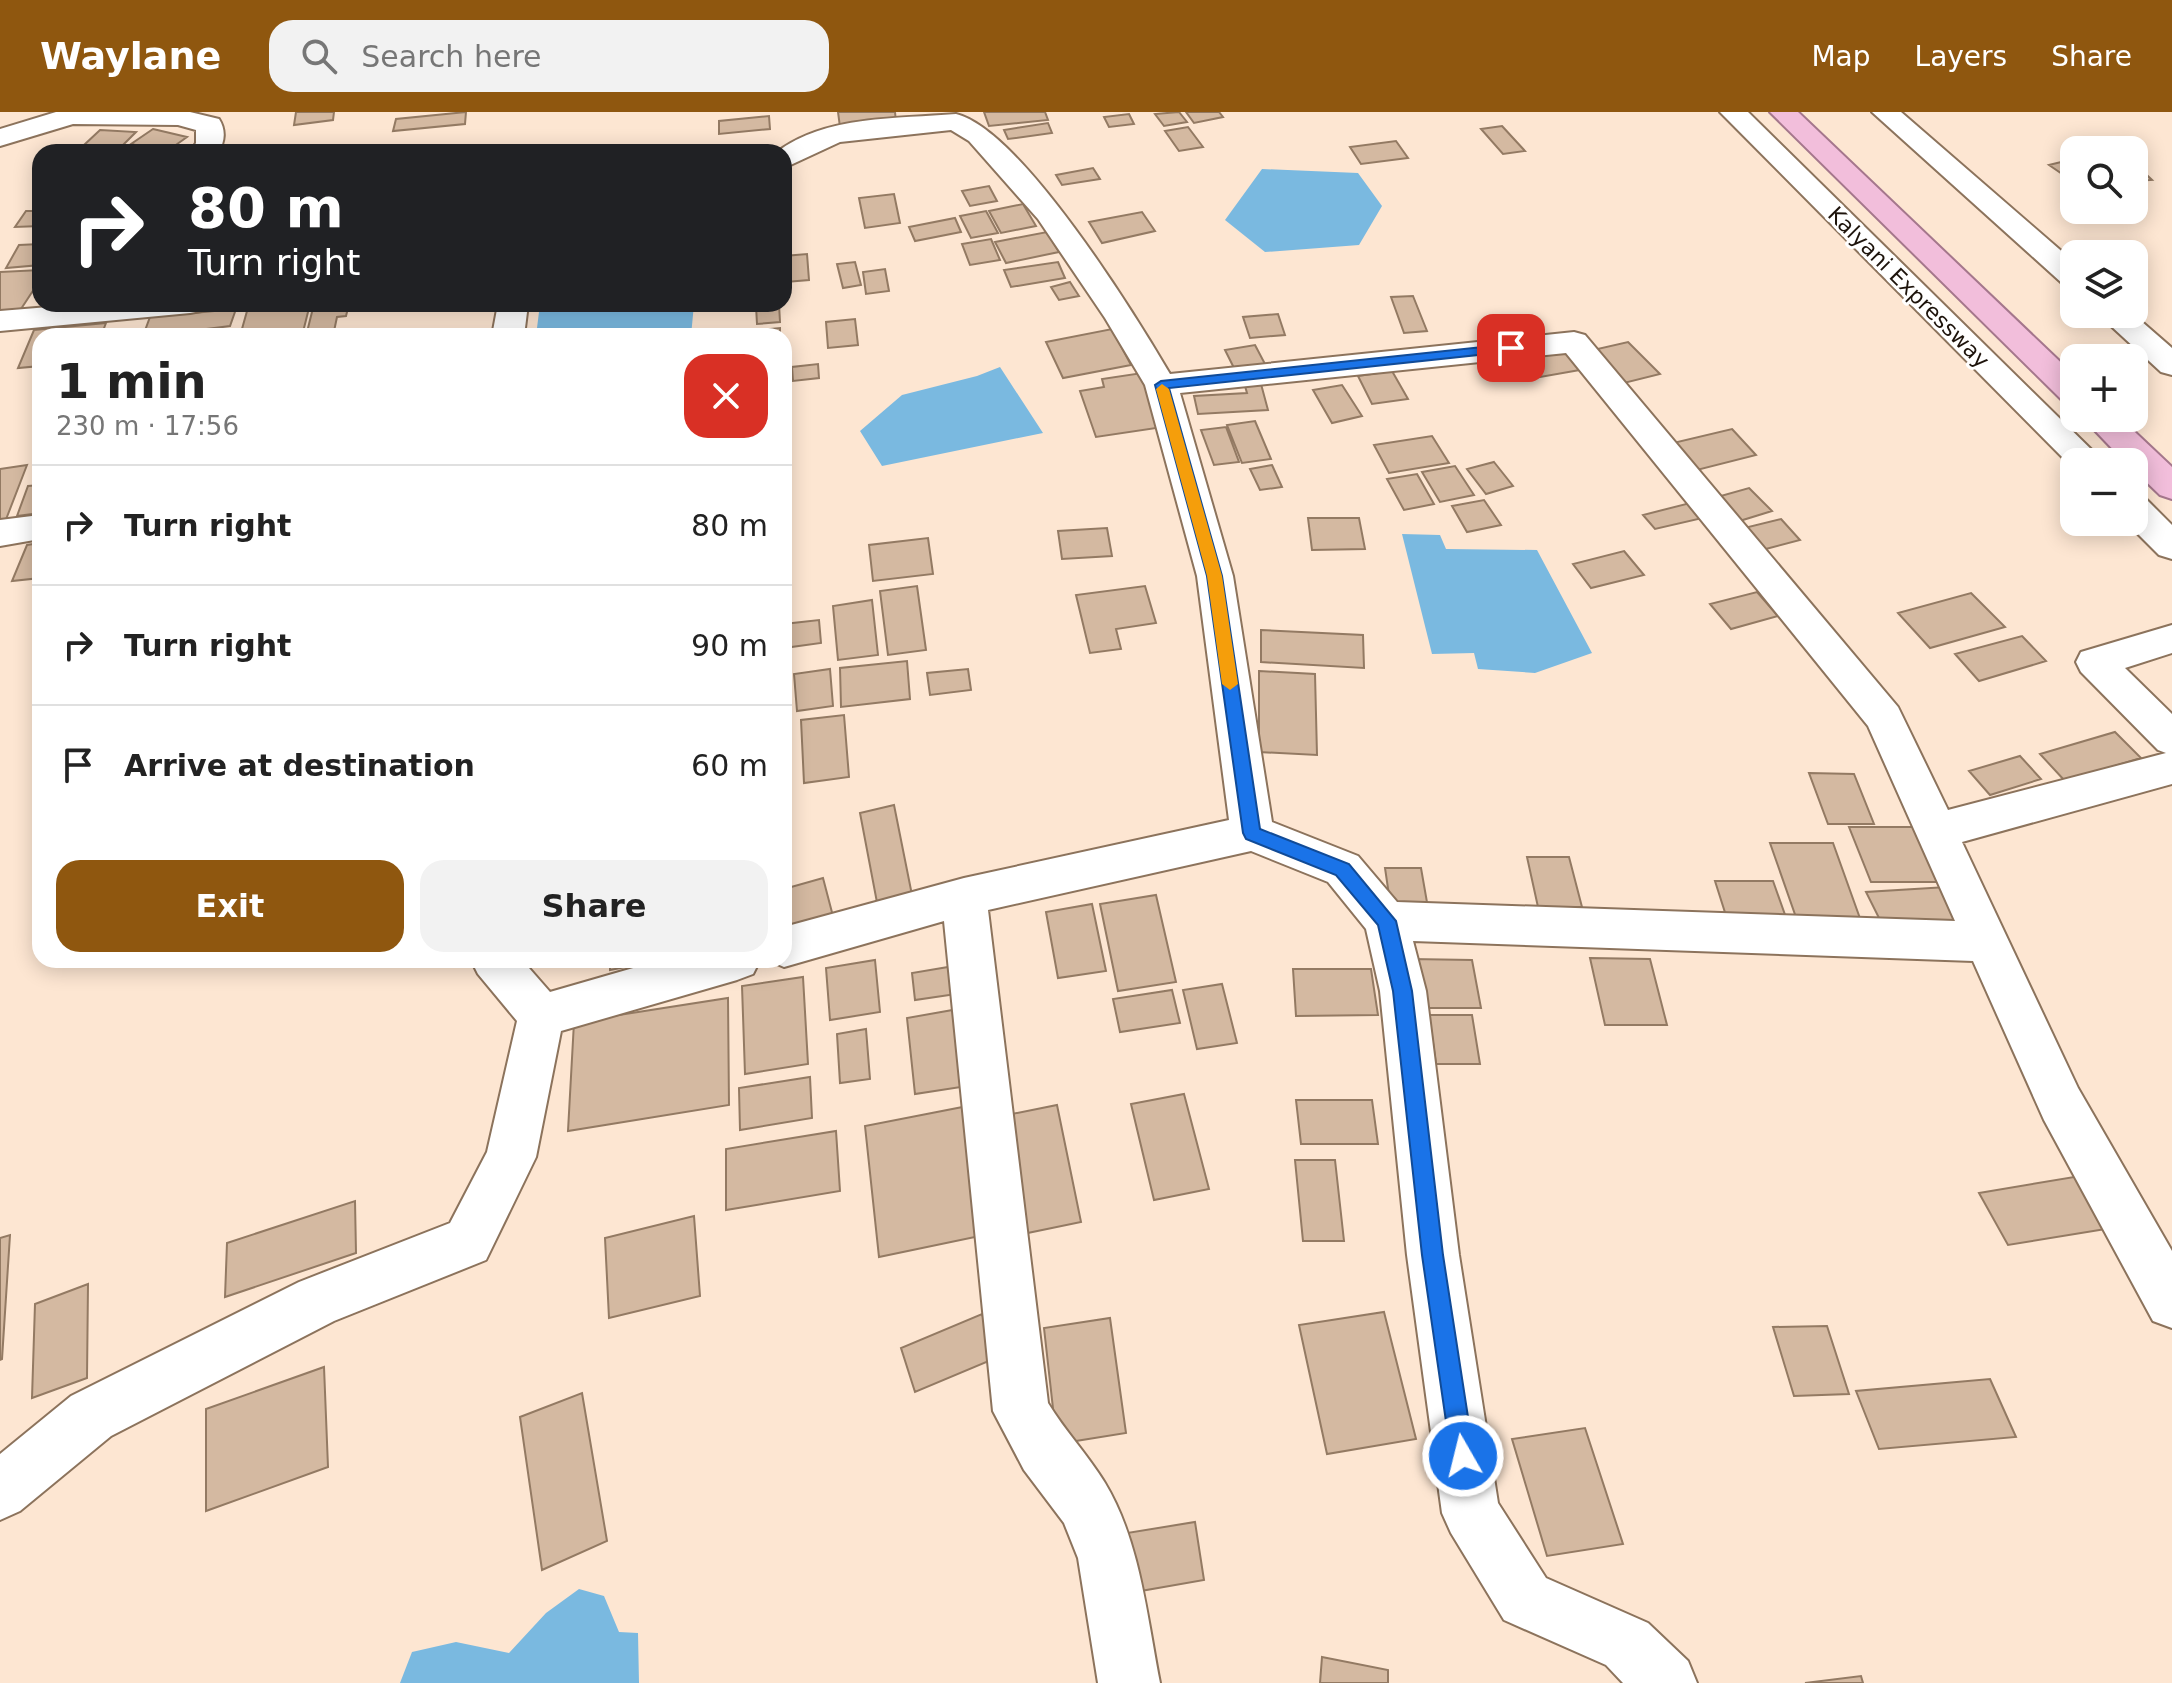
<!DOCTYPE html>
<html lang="en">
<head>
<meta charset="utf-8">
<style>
  body { margin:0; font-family:"DejaVu Sans",sans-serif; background:#f2f2f2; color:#222; height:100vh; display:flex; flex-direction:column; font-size:30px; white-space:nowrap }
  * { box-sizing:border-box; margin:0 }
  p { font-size:26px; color:#767676 }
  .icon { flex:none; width:44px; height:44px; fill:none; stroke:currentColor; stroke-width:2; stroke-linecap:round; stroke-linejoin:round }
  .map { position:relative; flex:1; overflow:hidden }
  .drawer { position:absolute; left:32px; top:216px; width:760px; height:640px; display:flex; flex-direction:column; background:#fff; border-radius:24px; box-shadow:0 4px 20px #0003 }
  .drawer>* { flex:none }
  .hud { position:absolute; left:32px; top:32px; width:760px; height:168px; border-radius:24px; box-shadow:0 4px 20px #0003; background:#202124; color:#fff; overflow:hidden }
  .controls { position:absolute; left:2060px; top:24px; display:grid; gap:16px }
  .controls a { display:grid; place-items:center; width:88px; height:88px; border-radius:16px; background:#fff; box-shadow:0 4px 20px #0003; font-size:40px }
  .pin { position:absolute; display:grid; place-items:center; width:68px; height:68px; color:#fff; margin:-34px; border-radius:16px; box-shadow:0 4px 12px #0006 }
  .me { position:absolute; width:88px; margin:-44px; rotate:352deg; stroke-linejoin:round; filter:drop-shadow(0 0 6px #0008) }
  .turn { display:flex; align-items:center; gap:28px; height:168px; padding:0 24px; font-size:36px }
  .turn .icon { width:104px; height:104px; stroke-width:2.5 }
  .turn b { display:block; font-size:56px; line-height:68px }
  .round { display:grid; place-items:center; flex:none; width:84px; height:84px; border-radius:24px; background:#f2f2f2 }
  .headline { display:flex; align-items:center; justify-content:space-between; height:136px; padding:0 24px }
  h1 { font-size:48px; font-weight:700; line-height:60px }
  .action { display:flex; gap:16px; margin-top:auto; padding:16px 24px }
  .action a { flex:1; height:92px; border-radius:24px; background:#8f570f; color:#fff; font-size:32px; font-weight:700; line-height:92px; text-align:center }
  .action a+a { background:#f2f2f2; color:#222 }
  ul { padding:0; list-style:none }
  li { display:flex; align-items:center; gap:24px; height:120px; padding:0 24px; border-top:2px solid #e0e0e0 }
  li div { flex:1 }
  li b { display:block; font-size:30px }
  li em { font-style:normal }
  header { display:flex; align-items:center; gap:48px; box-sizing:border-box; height:112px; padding:0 40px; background:#8f570f; color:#fff }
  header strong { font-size:38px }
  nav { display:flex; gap:44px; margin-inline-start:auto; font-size:28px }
  .search { width:560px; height:72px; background:#f2f2f2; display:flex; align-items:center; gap:20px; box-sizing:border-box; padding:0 28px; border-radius:24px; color:#767676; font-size:30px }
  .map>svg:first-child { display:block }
</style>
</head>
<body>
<header>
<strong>Waylane</strong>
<div class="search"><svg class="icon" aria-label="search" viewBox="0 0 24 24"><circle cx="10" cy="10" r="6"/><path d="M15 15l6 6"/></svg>Search here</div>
<nav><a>Map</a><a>Layers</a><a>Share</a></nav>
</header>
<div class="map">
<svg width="2172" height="1571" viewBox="0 0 2172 1571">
  <rect width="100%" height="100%" fill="#fde6d2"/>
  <path fill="#7ab9e0" d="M1262,57L1358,61L1382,94L1359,133L1265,140L1225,108Z
    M540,192H694L691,224H536Z
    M1000,255L1043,321L882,354L860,319L902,283L977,264Z
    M1402,422L1440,423L1446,437L1537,438L1592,541L1535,561L1478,557L1474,541L1432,542Z
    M579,1477L604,1484L619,1520L638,1521L639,1571H400L412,1540L456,1530L509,1541L546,1501Z"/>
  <path fill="#d4b9a1" stroke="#937a63" stroke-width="2" d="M296,0H334L333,8L294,13Z
    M466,0L465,12L393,19L396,7Z
    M838,0H895L896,10L840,15Z
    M984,0H1045L1048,8L989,14Z
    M1179,0L1187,10L1164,14L1155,2Z
    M1186,0H1219L1223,5L1194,11Z
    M1129,2L1134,12L1109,15L1104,5Z
    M769,4L770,17L719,22V9Z
    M1048,11L1052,21L1008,27L1004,18Z
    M1502,14L1525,39L1503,42L1481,17Z
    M1188,15L1203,35L1179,39L1165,19Z
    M153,17L187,25L166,40L131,32Z
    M100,18L136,20L120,36L83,34Z
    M1396,29L1408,46L1361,52L1350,35Z
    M730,33V40H695V36Z
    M672,34V40H621V38Z
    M2065,49L2074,55V70L2049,53Z
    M2134,51L2152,68L2134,69Z
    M1093,56L1100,67L1062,73L1056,63Z
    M989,74L997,89L970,94L962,79Z
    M894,82L900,111L865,116L859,86Z
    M1023,92L1036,114L1001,121L989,99Z
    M26,99H40V114L15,115Z
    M986,99L998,121L971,126L960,104Z
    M1142,100L1155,119L1102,131L1089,110Z
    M955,106L961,120L915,129L909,115Z
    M1047,120L1059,140L1006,151L995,130Z
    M991,127L1000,148L970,153L962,132Z
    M40,132V153L6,156L19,133Z
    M807,142L809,168L786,170L784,144Z
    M855,150L861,173L843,176L837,152Z
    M1058,150L1065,166L1011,175L1004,158Z
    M885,157L889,179L866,182L863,160Z
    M40,158V168L17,203L0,204V160Z
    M1070,170L1079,184L1059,188L1051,175Z
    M1413,184L1427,219L1404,221L1391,185Z
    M249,192H310L302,224H240Z
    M314,192H349L346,204L337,205L333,224H306Z
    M779,192L780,210L757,212L756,194Z
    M236,197L230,214L207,217L204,224H143L150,205Z
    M1278,202L1285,223L1250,226L1243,205Z
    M855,207L858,233L828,236L826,210Z
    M106,211L101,224H40V254L18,256L34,218Z
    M780,216V224H738V220Z
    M1112,217L1131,253L1063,266L1046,230Z
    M1628,230L1660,262L1624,271L1593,238Z
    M1255,233L1265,252L1235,258L1225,238Z
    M1573,233L1591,256L1529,267L1522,258L1533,255L1523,242Z
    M818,252L819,266L793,269L792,255Z
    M1392,259L1408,287L1372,292L1358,264Z
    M1142,261L1163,315L1096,325L1080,279L1104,275L1102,267Z
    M1261,272L1268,298L1198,302L1194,284L1247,281L1245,274Z
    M1342,273L1362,304L1332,311L1313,278Z
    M1255,309L1271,347L1242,351L1227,313Z
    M1226,315L1239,350L1214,353L1201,318Z
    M1732,317L1756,343L1697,358L1673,331Z
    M1432,324L1449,351L1389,361L1374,333Z
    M1494,350L1513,374L1486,382L1467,357Z
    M27,353L5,410L0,411V357Z
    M1272,353L1282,375L1260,378L1250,357Z
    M1455,354L1474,383L1440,390L1422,360Z
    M1417,362L1434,392L1404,398L1387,367Z
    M40,373V401L17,404L28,374Z
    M1749,376L1772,399L1733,411L1710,387Z
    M1484,388L1501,413L1467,420L1452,394Z
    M1694,390L1707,405L1655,417L1643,403Z
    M1308,406H1359L1365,437L1312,438Z
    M1781,407L1800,428L1758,439L1740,417Z
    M1107,416L1112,444L1062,447L1058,419Z
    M928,426L933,462L873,469L869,433Z
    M40,431V466L12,469L27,433Z
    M1624,439L1644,463L1591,476L1573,452Z
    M917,474L926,538L888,543L880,479Z
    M1145,474L1156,511L1116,517L1121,537L1090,541L1076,483Z
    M1757,480L1778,504L1731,517L1710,492Z
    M1971,481L2005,515L1930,536L1898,501Z
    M872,488L878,543L838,548L833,494Z
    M819,508L821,531L784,536V512Z
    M1261,518L1363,523L1364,556L1261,550Z
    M2022,524L2046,549L1979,569L1955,542Z
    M907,549L910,587L841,595L840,556Z
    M830,557L833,594L797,599L794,562Z
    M968,557L971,578L930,583L927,561Z
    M1259,559L1315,562L1317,643L1259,640Z
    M844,603L849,665L804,671L801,608Z
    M2115,620L2141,646L2065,669L2040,642Z
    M2020,644L2041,667L1990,683L1969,659Z
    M1809,661L1854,662L1874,712H1828Z
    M894,693L914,793L879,801L860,701Z
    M1849,715H1920L1943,770H1871Z
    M1770,731H1833L1862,812L1798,811Z
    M1527,745H1569L1582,795H1538Z
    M1385,756H1421L1428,796L1391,797Z
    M823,766L834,808L784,821V777Z
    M1715,769H1773L1789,814L1729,813Z
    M1947,775L1965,812L1884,816L1866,780Z
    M1156,783L1176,870L1118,879L1100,792Z
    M1092,792L1106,859L1058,866L1046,800Z
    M1590,846L1650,847L1667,913H1605Z
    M1411,847L1472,848L1481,896H1418Z
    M610,848H662L610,858Z
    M875,848L880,900L830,908L826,856Z
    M966,852L970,880L915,888L912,861Z
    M1293,857H1371L1378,903L1296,904Z
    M803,865L808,952L745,962L742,874Z
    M1222,872L1237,931L1197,937L1183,878Z
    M1172,878L1180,911L1120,920L1113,887Z
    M728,886L729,993L568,1019L574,910Z
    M964,896L974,973L915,982L907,906Z
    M1429,903H1472L1480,952H1436Z
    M866,917L870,967L840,971L837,922Z
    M810,965L812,1006L740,1018L739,976Z
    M1184,982L1209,1077L1154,1088L1131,992Z
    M1296,988H1372L1378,1032H1301Z
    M978,992L999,1120L879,1145L865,1014Z
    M1057,993L1081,1110L1018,1123L997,1005Z
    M836,1019L840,1079L726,1098V1037Z
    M1295,1048H1335L1344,1129H1303Z
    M2092,1062L2124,1114L2008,1133L1979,1081Z
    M355,1089L356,1141L225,1185L227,1131Z
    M694,1104L700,1184L609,1206L605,1126Z
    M10,1123L2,1247L0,1248V1126Z
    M88,1172L87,1266L32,1286L35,1192Z
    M1384,1200L1416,1327L1327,1342L1299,1213Z
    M982,1202L996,1246L915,1280L901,1236Z
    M1110,1206L1126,1321L1057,1332L1044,1216Z
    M1827,1214L1849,1282L1794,1284L1773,1215Z
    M324,1255L328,1355L206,1399V1297Z
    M1990,1267L2016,1325L1879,1337L1856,1279Z
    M582,1281L607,1429L542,1458L520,1305Z
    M1585,1316L1623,1432L1547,1444L1512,1327Z
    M1195,1410L1204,1468L1135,1480L1127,1421Z
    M1322,1545L1388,1558V1571H1320Z
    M1861,1564L1863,1571H1805Z"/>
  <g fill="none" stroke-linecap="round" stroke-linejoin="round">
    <g stroke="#8c735c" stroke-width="4">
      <path id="minor" d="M56,0H190L219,7C226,18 225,30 218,40H190L196,31V18L178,13L73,12L0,34V17Z
        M956,2C1021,18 1134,201 1170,262L1574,220L1585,223L1898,595L1948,698L2166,641L2158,638L2081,560L2076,550L2081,540L2172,513V541L2125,556L2172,602V672L1962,730L2078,976L2172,1139V1216L2153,1209L2044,1008L1973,849L1413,829L1426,879L1459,1143L1498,1391L1546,1466L1648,1511L1688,1549L1697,1571H1623L1606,1553L1504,1508L1451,1421L1442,1401L1407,1143L1380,879L1366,817L1328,770L1251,739L988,798L1048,1291C1065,1319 1088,1343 1105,1371C1140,1429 1147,1505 1160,1571H1098L1078,1446L1064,1411L1024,1358L993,1299L944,809L784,855L768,848H784V815L964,766L1229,708L1197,464L1145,273L1105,206L1038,107L969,29L951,18L840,30L784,56V40H777C825,3 898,7 956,2ZM1566,241L1868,614L1955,809L1397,790L1358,744L1272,710L1233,464L1180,281Z
        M85,192H205L201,199L190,201L0,219V199Z
        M498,192H528L524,224H492Z
        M40,403V427L0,434V408Z
        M471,848H522L550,880L661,848H760L753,862L737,868L561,919L536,1045L486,1148L334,1209L111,1324L20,1399L0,1408V1342L71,1284L299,1170L450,1111L487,1040L517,909L478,862Z"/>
    </g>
    <g stroke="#8c735c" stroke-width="4">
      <path id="tertiary" d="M1720,0H1748L2104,350H2074V357Z
        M1872,0H1901L2074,150V175L2063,172Z
        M2098,202H2133L2172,236V263L2161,260Z
        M2134,385L2147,388L2172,413V447L2159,443L2126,410H2134Z"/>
    </g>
    <g stroke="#a5778c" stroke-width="4">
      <path id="trunk" d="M1770,0H1798L2074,263V291L2062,288Z
        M2083,306H2120L2172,355V387L2160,383L2134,358V350H2125Z"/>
    </g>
    <use href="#minor" fill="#fff" fill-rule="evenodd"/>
    <use href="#tertiary" fill="#fff" fill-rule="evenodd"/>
    <use href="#trunk" fill="#f2bedb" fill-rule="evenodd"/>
  </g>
  <path fill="#1a73e8" stroke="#114b97" stroke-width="2" d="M1511,232L1515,234V239L1169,276L1222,464L1260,717L1349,752L1396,809L1412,879L1443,1143L1474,1344L1471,1352L1463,1356L1454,1352L1451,1344L1422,1143L1393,879L1378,813L1336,763L1246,727L1243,721L1207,464L1155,273L1161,269Z"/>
  <path fill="#f59e0b" d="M1162,272L1169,277L1222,464L1238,572L1230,578L1222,572L1207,464L1156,277Z"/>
  <g text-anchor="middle" stroke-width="6" stroke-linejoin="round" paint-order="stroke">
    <g font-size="22" fill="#1d130b" stroke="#fff">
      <text transform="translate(1909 175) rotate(45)" y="8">Kalyani Expressway</text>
    </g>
  </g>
</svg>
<div class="controls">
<a><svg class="icon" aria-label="search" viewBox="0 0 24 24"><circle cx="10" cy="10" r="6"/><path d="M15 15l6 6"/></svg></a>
<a><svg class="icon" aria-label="layers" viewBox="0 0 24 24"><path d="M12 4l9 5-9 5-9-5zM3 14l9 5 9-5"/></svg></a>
<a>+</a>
<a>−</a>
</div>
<div class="pin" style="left:1511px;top:236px;background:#d93025"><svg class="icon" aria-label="arrive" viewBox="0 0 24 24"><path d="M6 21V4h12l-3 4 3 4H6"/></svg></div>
<svg class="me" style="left:1463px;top:1344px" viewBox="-20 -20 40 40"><circle r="17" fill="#1a73e8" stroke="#fff" stroke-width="3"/><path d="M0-11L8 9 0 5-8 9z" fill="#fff"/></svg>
<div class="hud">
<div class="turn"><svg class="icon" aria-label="right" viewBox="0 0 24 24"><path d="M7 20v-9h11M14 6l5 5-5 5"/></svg><div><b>80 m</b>Turn right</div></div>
</div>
<section class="drawer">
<div class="headline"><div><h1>1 min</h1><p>230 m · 17:56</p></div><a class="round" style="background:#d93025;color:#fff"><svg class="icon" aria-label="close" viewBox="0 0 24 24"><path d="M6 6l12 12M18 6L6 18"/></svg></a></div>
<ul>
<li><svg class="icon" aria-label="right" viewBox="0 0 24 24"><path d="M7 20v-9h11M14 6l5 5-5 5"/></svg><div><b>Turn right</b></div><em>80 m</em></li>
<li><svg class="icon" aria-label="right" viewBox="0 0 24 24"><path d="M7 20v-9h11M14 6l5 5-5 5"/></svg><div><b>Turn right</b></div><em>90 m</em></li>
<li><svg class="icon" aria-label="arrive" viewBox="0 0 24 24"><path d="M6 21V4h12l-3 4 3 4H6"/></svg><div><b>Arrive at destination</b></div><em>60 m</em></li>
</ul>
<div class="action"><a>Exit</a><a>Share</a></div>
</section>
</div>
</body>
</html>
